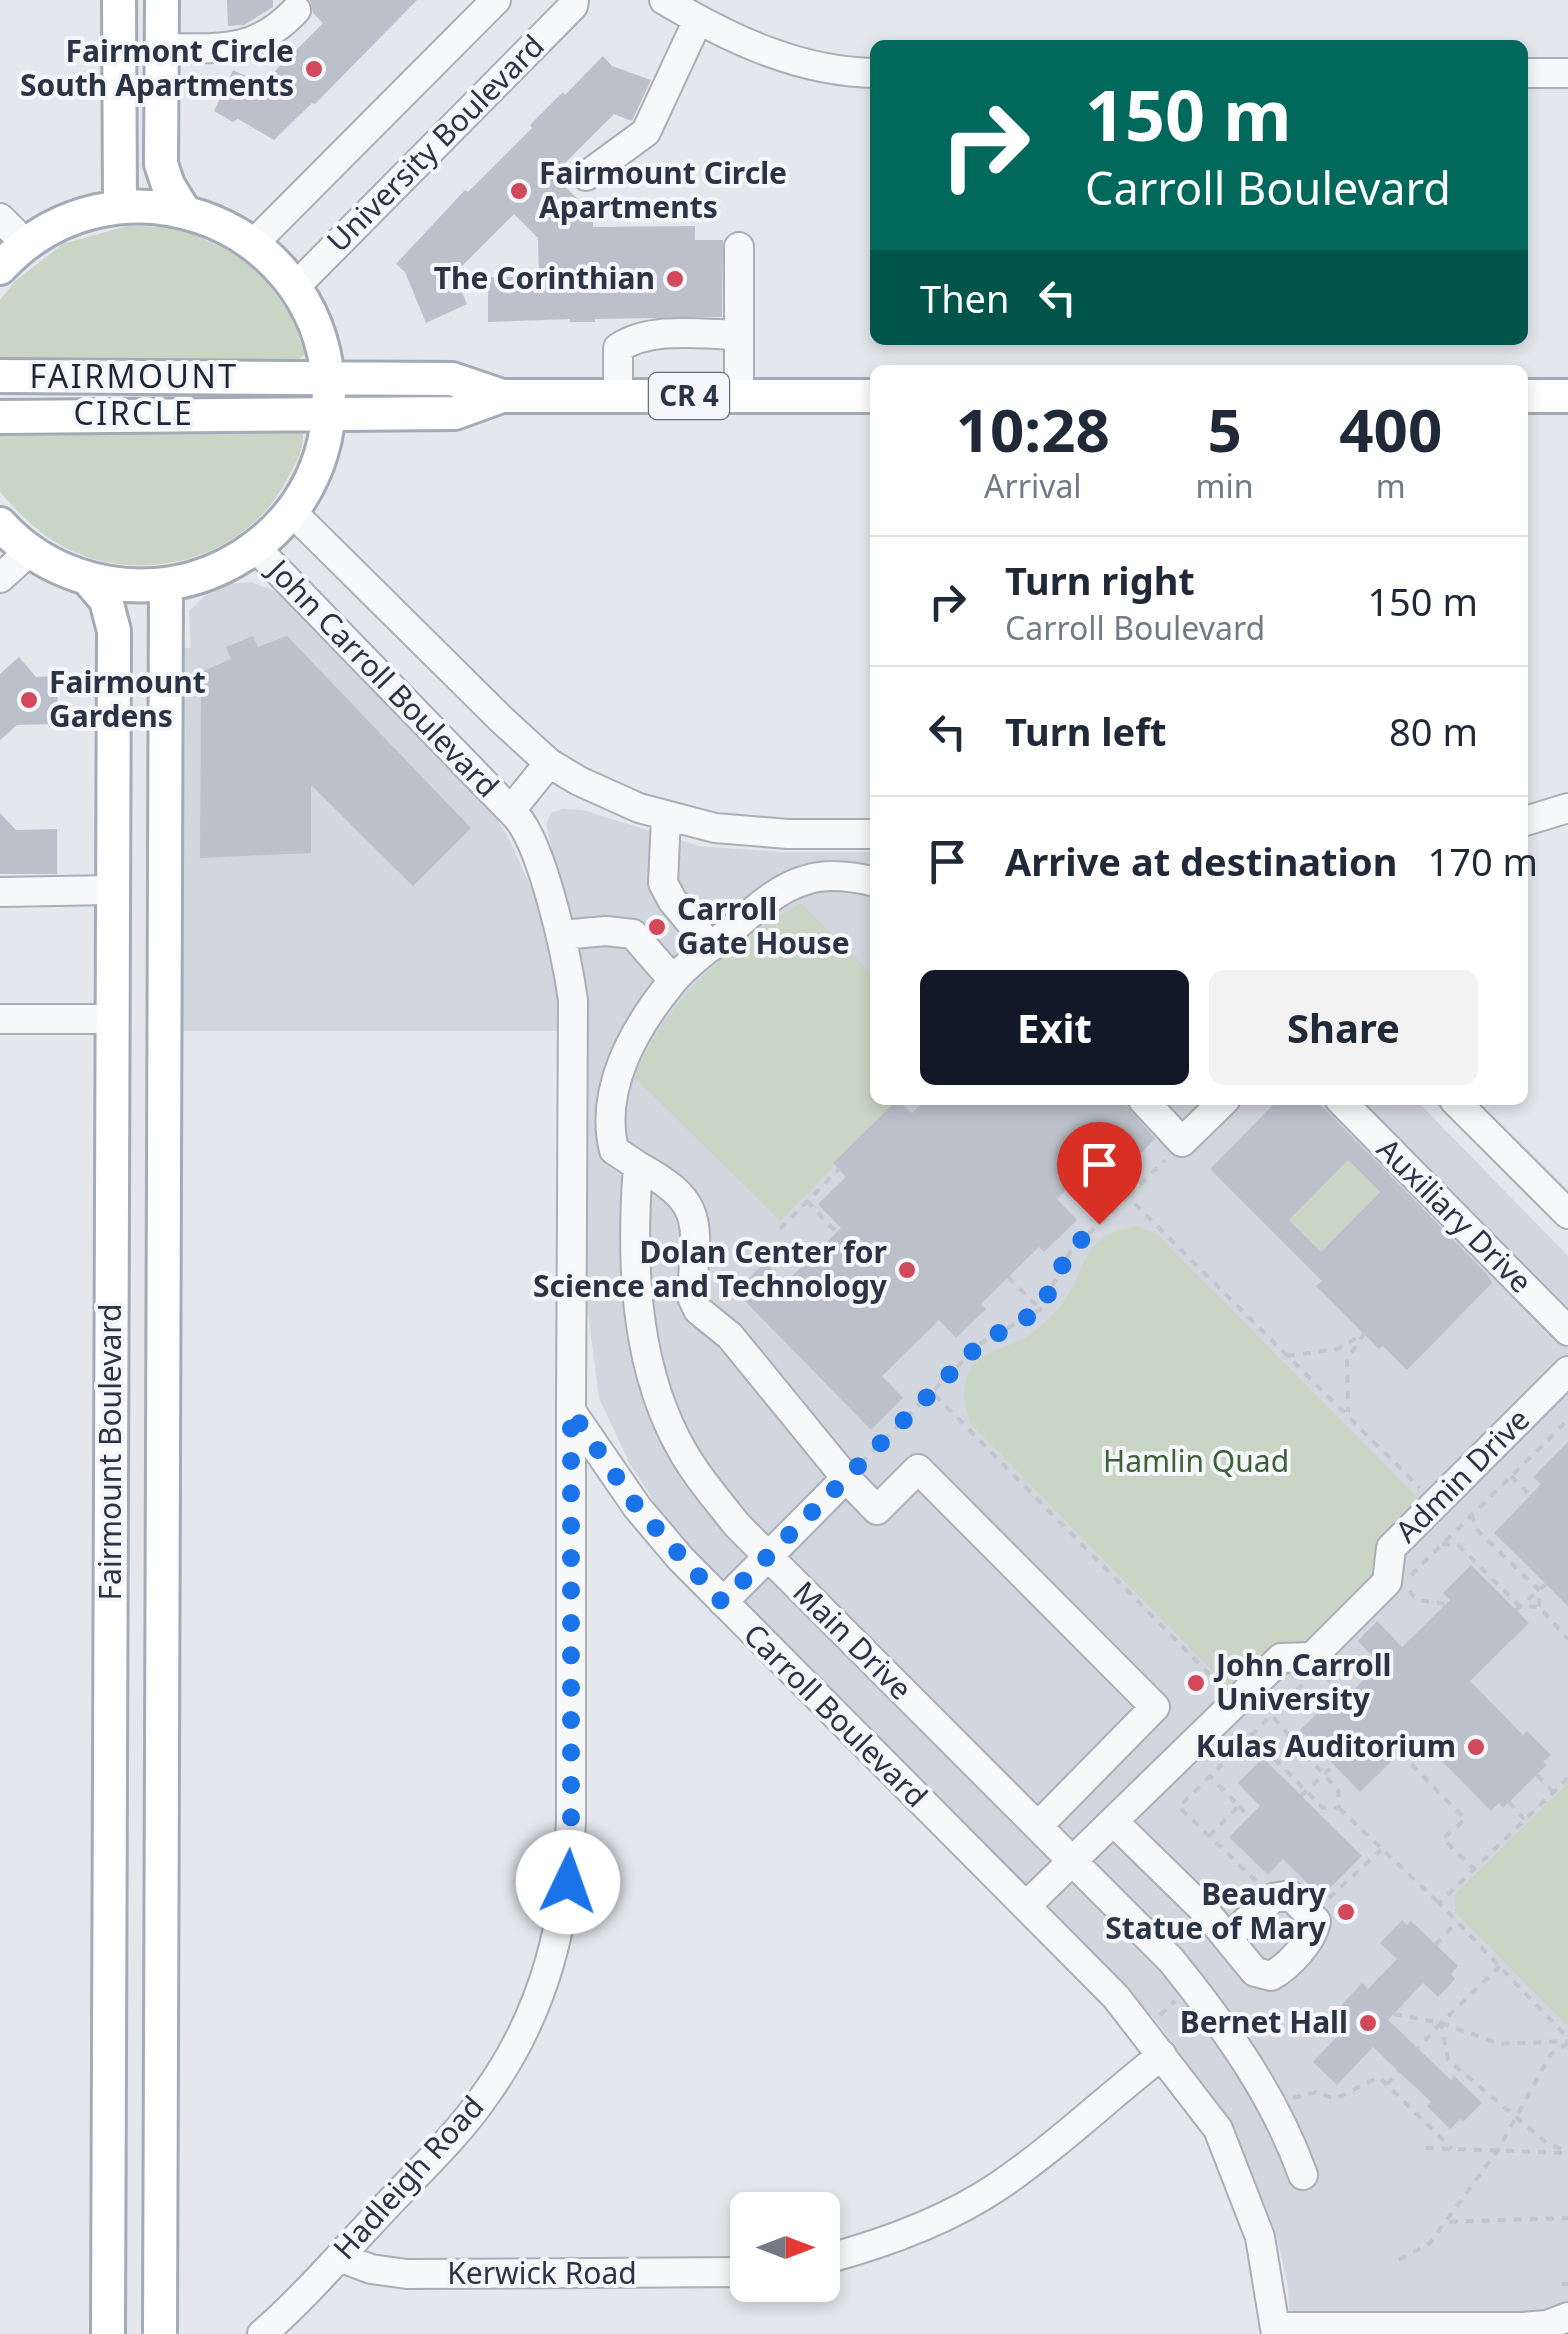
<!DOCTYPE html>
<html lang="en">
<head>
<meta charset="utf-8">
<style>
  body { margin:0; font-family:"Noto Sans",sans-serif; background:#f2f2f3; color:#1f2937; height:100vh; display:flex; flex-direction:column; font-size:38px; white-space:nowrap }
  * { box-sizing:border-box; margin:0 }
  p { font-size:32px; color:#747a83 }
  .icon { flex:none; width:55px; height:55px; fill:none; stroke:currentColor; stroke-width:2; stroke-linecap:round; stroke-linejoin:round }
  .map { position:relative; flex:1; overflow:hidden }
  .sheet { position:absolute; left:870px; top:365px; width:658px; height:740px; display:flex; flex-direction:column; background:#fff; border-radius:15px; box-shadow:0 5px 15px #0003 }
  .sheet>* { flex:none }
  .hud { position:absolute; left:870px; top:40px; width:658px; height:305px; border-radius:15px; box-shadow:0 5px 15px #0003; background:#00695c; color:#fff; overflow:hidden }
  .needle { width:65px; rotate:90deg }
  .tools { position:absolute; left:730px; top:2192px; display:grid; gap:20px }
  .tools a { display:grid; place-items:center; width:110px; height:110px; border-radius:15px; background:#fff; box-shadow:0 5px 15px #0003; font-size:50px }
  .pin { position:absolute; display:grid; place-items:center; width:85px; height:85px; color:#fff; margin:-102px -42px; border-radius:50% 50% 50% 0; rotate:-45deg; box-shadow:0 0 10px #0007 }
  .pin .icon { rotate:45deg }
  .me { position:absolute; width:110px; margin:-55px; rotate:3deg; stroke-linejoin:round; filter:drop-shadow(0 0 8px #0008) }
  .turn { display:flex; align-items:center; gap:35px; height:210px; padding:0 50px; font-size:45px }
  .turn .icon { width:130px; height:130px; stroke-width:2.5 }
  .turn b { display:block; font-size:70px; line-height:85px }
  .then { display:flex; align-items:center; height:95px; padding:0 50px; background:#0003; gap:20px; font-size:38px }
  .eta { display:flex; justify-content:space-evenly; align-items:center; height:170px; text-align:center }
  .eta b { font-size:60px; font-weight:700; line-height:70px }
  .primary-button { display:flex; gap:20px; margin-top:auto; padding:20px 50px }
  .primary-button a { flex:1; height:115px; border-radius:15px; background:#111827; color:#fff; font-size:40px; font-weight:700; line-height:115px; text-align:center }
  .primary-button a+a { background:#f2f2f3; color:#1f2937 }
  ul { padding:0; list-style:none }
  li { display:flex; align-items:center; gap:30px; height:130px; padding:0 50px; border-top:2px solid #e0e1e3 }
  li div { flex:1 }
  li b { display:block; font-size:38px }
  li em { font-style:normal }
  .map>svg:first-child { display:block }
</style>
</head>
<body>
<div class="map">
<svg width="1568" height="2334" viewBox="0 0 1568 2334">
  <rect width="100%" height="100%" fill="#e4e7ec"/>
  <path fill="#d2d6de" d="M251,582L285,595L483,797L509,839L535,896L551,946L560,989L561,1031H172L174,648H191L189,611L209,592L227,584Z
    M563,809L583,810L699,846L781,852H875V1100H1416L1568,1256V2334H1290L1288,2286L1275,2230L1253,2176L1205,2089L1158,2023L1081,1939L674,1532L630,1464L599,1398L587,1305L586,1006L546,824L552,812Z"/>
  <path fill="#c9d6c5" d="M127,226L178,227L242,257L263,277L291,316L305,354L293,364L0,361V300L14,282L63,244Z
    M302,430C307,447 294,465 286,481C247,556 149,586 72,551C43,538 20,515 0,492V431Z
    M801,903L875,977V1100H900L780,1221L634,1077C665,1002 731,943 801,903Z
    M1348,1160L1380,1192L1321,1252L1289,1220Z
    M1137,1226L1159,1236L1421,1501L1377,1576L1307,1643L1278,1647L1230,1689L971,1424C964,1405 960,1382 974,1365C986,1350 1013,1346 1028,1336C1038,1329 1049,1318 1057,1310C1091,1272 1074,1237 1137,1226Z
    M1568,1783V2027L1455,1912V1894Z"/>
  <path fill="#bbc0ca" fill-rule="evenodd" d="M227,0H273V7L244,25L228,26Z
    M310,0H417L315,104L312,103L274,140L238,119L233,122L214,111L233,70L262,84L323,23L313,13Z
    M603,56L612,66L651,80L632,121L614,114L553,175L593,214V227L695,226V240H723L722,317L595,319V322H570V319L488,322V277H539L538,238L514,214L451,277H455L467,304L426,323L405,272L396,264L465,190L468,192L532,128L530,125L563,92L565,95Z
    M253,636L258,647L287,636L471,828L413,886L311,785V853L200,858L201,672L231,659L226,647Z
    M19,657L36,677L57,676L58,724L17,725L0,740V674Z
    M0,813L16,830L57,829V874H0Z
    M897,1100L912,1113L925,1100H1122L1155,1139L1134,1160L1115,1141L1057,1199L1077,1220L1044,1252L1039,1247L981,1304L986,1309L956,1338L939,1320L882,1376L903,1398L871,1430L736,1292L765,1262L785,1283L841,1228L818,1204L846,1177L833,1163Z
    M1278,1100H1316L1486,1273L1492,1283L1407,1370L1383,1346L1379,1349L1316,1286L1322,1281L1210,1169ZM1348,1160L1380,1192L1321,1252L1289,1220Z
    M1568,1442V1606L1494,1533L1541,1484L1533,1477Z
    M1471,1565L1529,1623L1470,1681L1523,1735L1527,1731L1551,1755L1543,1762L1547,1765L1503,1808L1499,1803L1491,1811L1417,1736L1360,1792L1300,1730L1327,1704L1333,1710L1380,1664L1358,1641L1377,1621L1402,1647L1450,1600L1443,1593Z
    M1263,1758L1362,1856L1321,1897L1283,1859L1268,1875L1229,1837L1260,1806L1238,1783Z
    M1402,1920L1407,1925L1411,1921L1458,1966L1451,1974L1455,1979L1438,1997L1423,1983L1388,2020L1451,2080L1454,2076L1482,2103L1463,2122L1460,2119L1450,2129L1427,2106L1431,2102L1373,2047L1337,2085L1313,2062L1348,2025L1335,2012L1362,1983L1368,1989L1397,1959L1380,1943Z"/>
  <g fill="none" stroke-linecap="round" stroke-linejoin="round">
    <g stroke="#a9aeb7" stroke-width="32">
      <path id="minor" d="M664,0C728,38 798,72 875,73
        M162,48C218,48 255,54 296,10
        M1522,73H1568
        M586,176L646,132L698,20
        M0,218L26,244
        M253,244L496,0
        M295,287L573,6L574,0
        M618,396V348C651,326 700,334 739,335
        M739,396V247
        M291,511L502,720L549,763L579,781L639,808L715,828L788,834H875
        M255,547L516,816C543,846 567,957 573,1000L571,1411L637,1507L680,1558L1116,1997L1218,2129L1260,2237L1276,2334
        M0,578L30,551
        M511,810L549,763
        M666,817L663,883L672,900L711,947
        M1522,822L1568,808
        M875,882C855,877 827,873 806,880C777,888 752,912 730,931C711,947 687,963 672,982C634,1028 599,1090 614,1150L638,1166C631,1256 634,1356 675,1437C691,1470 715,1497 737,1525L1171,1960C1225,2027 1274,2094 1303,2175
        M0,892L113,890
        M561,935L606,931L633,934L673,980
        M0,1019H113
        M1143,1100L1182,1142L1225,1100
        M1340,1100L1568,1331
        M1454,1100L1568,1214
        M638,1166C709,1204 695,1225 692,1297L698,1310L730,1336L846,1478
        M723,1602L846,1478L877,1510L918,1469L1155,1707L1038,1826
        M1114,1822L1205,1911L1255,1972L1271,1976C1289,1966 1313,1941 1316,1921L1290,1895L1273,1898L1228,1937
        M1026,1906L1281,1658L1312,1657L1387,1582L1391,1548L1568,1371
        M339,2257L371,2269L407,2274L748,2272
        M822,2260C883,2244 947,2221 1000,2185C1057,2146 1107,2098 1162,2055
        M1276,2327H1523L1547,2325L1568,2317
        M262,2334C304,2298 341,2254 379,2214C415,2175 456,2138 486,2094C545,2012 567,1920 571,1821V1413"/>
    </g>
    <g stroke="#a3abb8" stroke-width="38">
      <path id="major" d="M119,0L120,207
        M162,0L161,164L168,185L184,211
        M0,268C112,146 315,217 328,381C332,425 322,467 297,504C268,545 222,575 172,583C109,593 43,572 0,524
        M0,376L452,379L502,396H875
        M1522,396H1568
        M0,417L455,413L502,396
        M87,578L106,600L114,631L108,2334
        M160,2334L166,584"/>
    </g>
    <path stroke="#c2c5cb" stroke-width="4" stroke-dasharray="8 8" stroke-linecap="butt" d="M903,1104L907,1100
      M1129,1196L1165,1160
      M807,1201L836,1232
      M780,1229L839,1169
      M1008,1277L1040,1309
      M1287,1356L1337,1349L1364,1334L1347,1359L1348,1412
      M861,1463L932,1392
      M1511,1476L1530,1495
      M1471,1514L1478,1531L1540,1591L1539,1607
      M1442,1544L1458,1545L1520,1606L1539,1607L1568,1639
      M1411,1575L1568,1420
      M1409,1591L1417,1600L1445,1604
      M1516,1610L1546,1584
      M1325,1676L1334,1685L1337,1706
      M1221,1686L932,1392L981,1343L1040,1310L1071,1250L1128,1197L1420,1488
      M1252,1736L1323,1808H1339L1338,1790L1272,1716
      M1400,1753L1465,1819L1443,1839L1474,1869
      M1537,1775L1553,1792
      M1568,1778L1439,1903L1568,2038
      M1301,1796L1334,1765
      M1509,1802L1524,1819
      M1239,1806L1249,1817
      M1339,1808L1439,1903
      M1209,1836L1239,1806L1210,1776
      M1256,1881L1179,1807L1306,1681
      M1329,1898L1381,1850
      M1435,1945L1457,1922
      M1500,1966L1441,2023L1448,2060L1548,2144L1568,2151
      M1394,2014L1441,2023L1418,2048
      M1160,2015L1175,2001
      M1441,2023L1500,2044L1568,2041
      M1568,2043L1551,2054L1498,2150L1445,2222L1568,2218
      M1387,2084L1399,2071
      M1293,2098L1316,2092L1335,2099L1379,2077L1452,2149
      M1426,2148L1568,2153
      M1399,2260L1430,2243L1445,2222
      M1562,2284H1568"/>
    <use href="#minor" stroke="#f7f8fa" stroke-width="28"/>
    <use href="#major" stroke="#fff" stroke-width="32"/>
  </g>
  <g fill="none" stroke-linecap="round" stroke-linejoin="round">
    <path stroke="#1a73e8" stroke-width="18" stroke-dasharray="0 32.4" d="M568,1882L571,1822V1411L637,1507L722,1602L981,1343L1040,1310L1070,1250L1099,1224"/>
  </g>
  <g fill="#d1495b" stroke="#f4f6f9" stroke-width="4">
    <circle cx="314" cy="69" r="10"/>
    <circle cx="519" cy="191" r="10"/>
    <circle cx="675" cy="279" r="10"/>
    <circle cx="29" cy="700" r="10"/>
    <circle cx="657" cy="927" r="10"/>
    <circle cx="907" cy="1270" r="10"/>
    <circle cx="1196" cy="1683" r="10"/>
    <circle cx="1476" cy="1747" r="10"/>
    <circle cx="1346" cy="1912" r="10"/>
    <circle cx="1368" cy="2023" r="10"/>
  </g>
  <g text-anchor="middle" stroke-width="8" stroke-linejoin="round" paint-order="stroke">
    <rect fill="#f4f6f9" stroke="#676e7b" stroke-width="2.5" x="649" y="373" width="80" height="46" rx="8"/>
    <g font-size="28" font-weight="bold" fill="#2b3445">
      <text x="689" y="406">CR 4</text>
    </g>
    <g font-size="30" font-weight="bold" fill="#2b3445" stroke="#f4f6f9" text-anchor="end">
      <text x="294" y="62">Fairmont Circle<tspan x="294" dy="34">South Apartments</tspan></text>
      <text x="539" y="184" text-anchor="start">Fairmount Circle<tspan x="539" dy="34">Apartments</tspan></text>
      <text x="655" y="289">The Corinthian</text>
      <text x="49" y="693" text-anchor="start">Fairmount<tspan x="49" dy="34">Gardens</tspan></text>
      <text x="677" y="920" text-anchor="start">Carroll<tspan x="677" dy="34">Gate House</tspan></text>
      <text x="887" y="1263">Dolan Center for<tspan x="887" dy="34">Science and Technology</tspan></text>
      <text x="1216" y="1676" text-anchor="start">John Carroll<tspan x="1216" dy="34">University</tspan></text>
      <text x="1456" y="1757">Kulas Auditorium</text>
      <text x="1326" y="1905">Beaudry<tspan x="1326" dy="34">Statue of Mary</tspan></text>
      <text x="1348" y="2033">Bernet Hall</text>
    </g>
    <g font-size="30" fill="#2b3445" stroke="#f4f6f9">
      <text transform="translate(436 144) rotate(-45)" y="10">University Boulevard</text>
      <text transform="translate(383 679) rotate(46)" y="10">John Carroll Boulevard</text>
      <text transform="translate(1454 1216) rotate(45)" y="10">Auxiliary Drive</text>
      <text transform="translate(111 1452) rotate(-90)" y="10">Fairmount Boulevard</text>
      <text transform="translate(1463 1476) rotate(-45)" y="10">Admin Drive</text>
      <text transform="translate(852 1641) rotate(45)" y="10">Main Drive</text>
      <text transform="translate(835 1716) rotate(45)" y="10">Carroll Boulevard</text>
      <text transform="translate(409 2178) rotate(-48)" y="10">Hadleigh Road</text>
      <text x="542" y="2284">Kerwick Road</text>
    </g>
    <g font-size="30" fill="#3f6138" stroke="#f4f6f9">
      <text x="1196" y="1472">Hamlin Quad</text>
    </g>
    <g font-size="32" letter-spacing="2.5" fill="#1d2536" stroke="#f4f6f9">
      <text x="134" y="388">FAIRMOUNT<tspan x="134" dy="37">CIRCLE</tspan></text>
    </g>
  </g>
</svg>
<div class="tools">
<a><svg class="needle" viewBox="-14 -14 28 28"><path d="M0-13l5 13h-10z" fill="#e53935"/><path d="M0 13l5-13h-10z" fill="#747a83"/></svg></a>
</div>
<div class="pin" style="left:1099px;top:1224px;background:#d93025"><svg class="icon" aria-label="arrive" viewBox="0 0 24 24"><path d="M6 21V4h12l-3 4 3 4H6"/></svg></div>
<svg class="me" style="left:568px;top:1882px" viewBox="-20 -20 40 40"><circle r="19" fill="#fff"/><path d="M0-13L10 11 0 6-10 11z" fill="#1a73e8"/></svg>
<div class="hud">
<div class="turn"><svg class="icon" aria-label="right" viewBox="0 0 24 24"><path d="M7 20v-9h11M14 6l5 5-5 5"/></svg><div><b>150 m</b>Carroll Boulevard</div></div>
<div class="then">Then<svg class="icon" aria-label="left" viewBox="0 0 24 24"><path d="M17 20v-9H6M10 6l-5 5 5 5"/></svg></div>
</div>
<section class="sheet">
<div class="eta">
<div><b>10:28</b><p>Arrival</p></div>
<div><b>5</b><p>min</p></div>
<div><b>400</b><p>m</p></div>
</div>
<ul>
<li><svg class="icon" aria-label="right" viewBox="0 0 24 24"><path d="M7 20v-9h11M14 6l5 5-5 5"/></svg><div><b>Turn right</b><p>Carroll Boulevard</p></div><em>150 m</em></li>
<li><svg class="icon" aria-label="left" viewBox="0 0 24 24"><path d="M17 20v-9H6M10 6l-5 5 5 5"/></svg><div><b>Turn left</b></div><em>80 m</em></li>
<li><svg class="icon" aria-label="arrive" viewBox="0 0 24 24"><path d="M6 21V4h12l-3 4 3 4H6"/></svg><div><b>Arrive at destination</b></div><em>170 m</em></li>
</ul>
<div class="primary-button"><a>Exit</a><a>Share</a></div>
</section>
</div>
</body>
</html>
